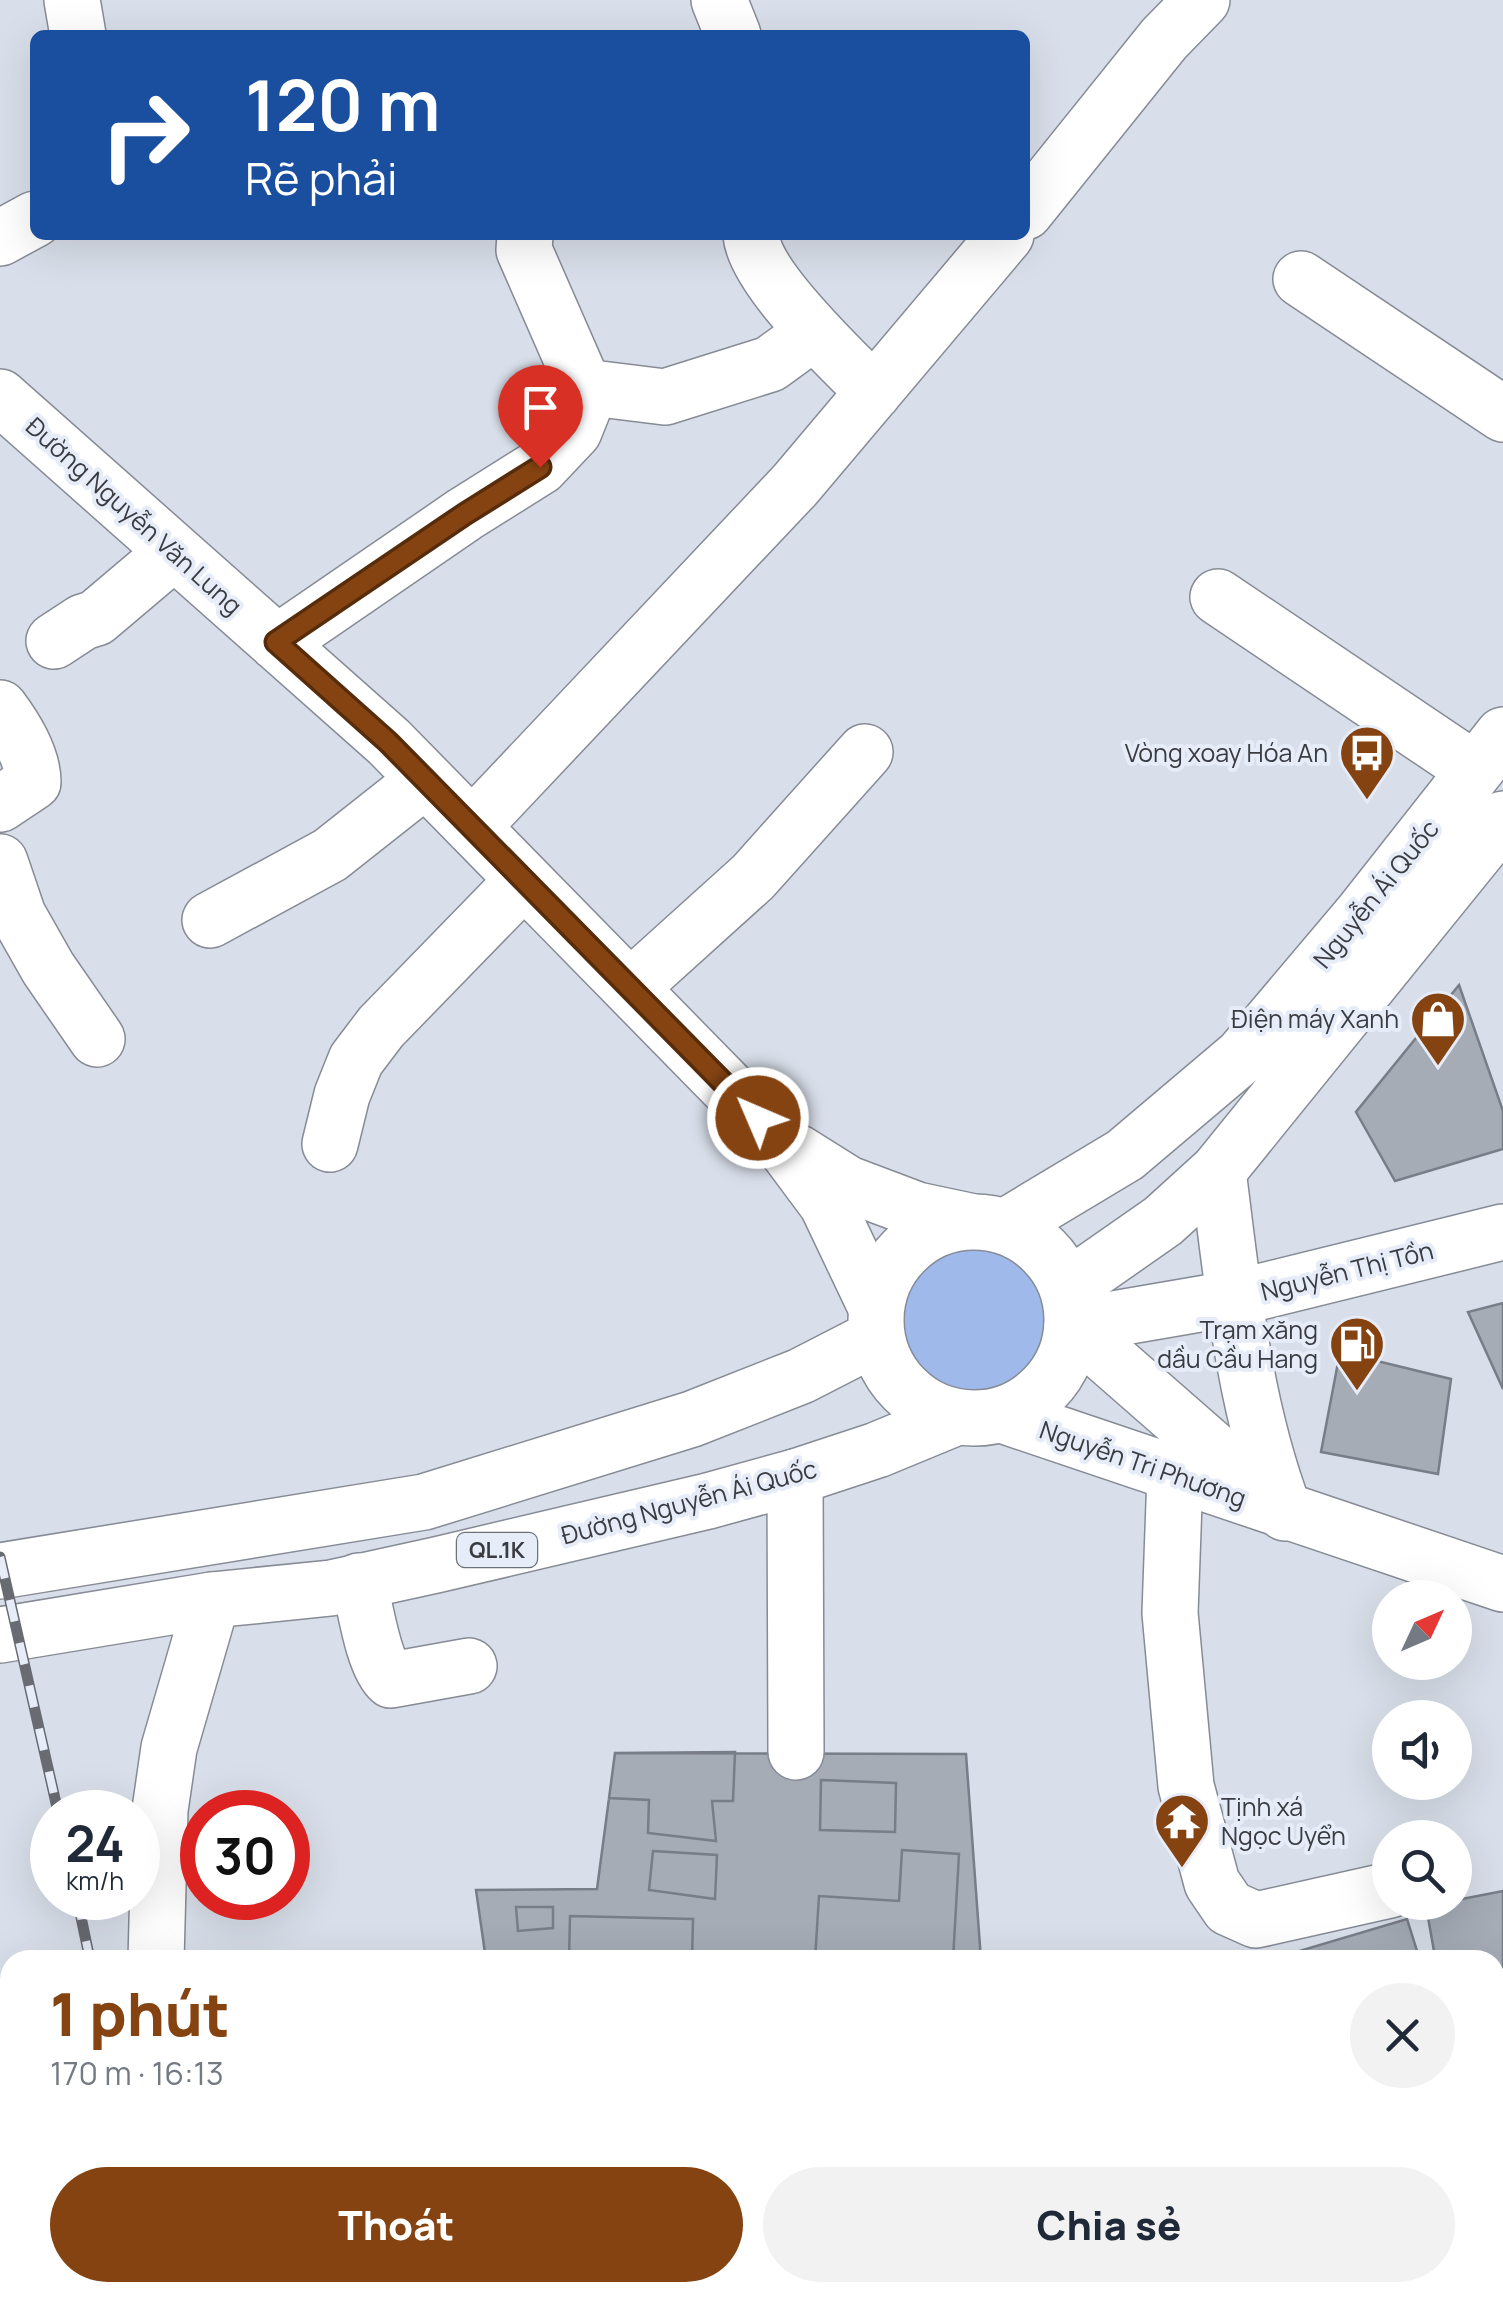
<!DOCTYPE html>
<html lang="vi">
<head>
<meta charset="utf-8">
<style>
  body { margin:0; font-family:Manrope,sans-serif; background:#f2f2f3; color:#1f2937; height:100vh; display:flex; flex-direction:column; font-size:38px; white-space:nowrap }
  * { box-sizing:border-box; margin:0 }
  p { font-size:32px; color:#747a83 }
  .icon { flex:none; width:55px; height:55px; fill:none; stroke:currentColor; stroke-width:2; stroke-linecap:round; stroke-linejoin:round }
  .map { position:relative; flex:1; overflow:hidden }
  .details { position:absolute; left:0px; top:1950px; width:1505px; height:352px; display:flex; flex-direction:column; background:#fff; border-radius:30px 30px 0 0; box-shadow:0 10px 40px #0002 }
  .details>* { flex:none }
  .guide { position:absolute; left:30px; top:30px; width:1000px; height:210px; border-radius:15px; box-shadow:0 10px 40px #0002; background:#1a4fa0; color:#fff; overflow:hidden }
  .needle { width:65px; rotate:46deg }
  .buttons { position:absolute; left:1372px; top:1580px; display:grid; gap:20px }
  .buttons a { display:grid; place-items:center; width:100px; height:100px; border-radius:50%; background:#fff; box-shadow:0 10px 40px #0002; font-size:50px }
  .speed { position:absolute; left:30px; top:1790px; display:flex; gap:20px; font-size:50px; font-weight:700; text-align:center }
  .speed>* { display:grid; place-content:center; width:130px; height:130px; border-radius:50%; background:#fff; box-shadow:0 10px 40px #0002; line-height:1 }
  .speed small { font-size:25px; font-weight:400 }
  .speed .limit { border:15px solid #d22; background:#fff; color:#111 }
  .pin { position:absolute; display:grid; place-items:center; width:85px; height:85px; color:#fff; margin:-102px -42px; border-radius:50% 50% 50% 0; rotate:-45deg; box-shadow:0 0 10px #0007 }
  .pin .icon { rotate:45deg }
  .me { position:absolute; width:110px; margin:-55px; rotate:315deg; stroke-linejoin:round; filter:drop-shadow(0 0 8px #0008) }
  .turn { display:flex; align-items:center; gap:35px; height:210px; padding:0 50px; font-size:45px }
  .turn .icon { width:130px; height:130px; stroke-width:2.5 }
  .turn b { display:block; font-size:70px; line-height:85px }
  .round { display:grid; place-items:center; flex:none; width:105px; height:105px; border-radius:52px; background:#f2f2f3 }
  .headline { display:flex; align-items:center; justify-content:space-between; height:170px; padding:0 50px }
  h1 { font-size:60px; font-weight:800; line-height:75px; color:#854311 }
  .action { display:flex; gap:20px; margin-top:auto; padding:20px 50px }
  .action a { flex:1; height:115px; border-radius:60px; background:#854311; color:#fff; font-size:40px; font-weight:800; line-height:115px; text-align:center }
  .action a+a { background:#f2f2f3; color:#1f2937 }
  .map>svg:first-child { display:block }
</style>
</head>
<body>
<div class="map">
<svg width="1503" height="2302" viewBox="0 0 1503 2302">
  <rect width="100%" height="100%" fill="#d9dfea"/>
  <path fill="#9eb9ea" d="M898 1320a76 76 0 1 1 152 0a76 76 0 1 1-152 0Z"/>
  <path fill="#a5acb6" stroke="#787d88" stroke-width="2.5" d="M1459,985L1503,1111V1149L1395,1181L1356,1112Z
    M1503,1303V1389L1468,1312Z
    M1340,1352L1451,1379L1438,1474L1321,1452Z
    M735,1752L733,1801H712L716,1841L648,1833L649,1800L609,1798L615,1753Z
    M615,1753L966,1754L981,1960H486L476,1890L597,1889Z
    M821,1780L896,1783L895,1832L820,1830Z
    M902,1850L959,1854L953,1960H815L819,1896L899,1901Z
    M653,1851L717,1855L715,1899L649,1890Z
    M1503,1891V1983L1495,1984V1960H1269L1407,1919L1418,1954L1434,1951L1426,1906Z
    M516,1907H553V1928L518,1931Z
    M570,1916L693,1919L692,1960H569Z
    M1503,2072V2167L1495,2169V2074Z
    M583,2292H1004L1005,2302H587Z
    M639,2292H699V2302H639Z
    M967,2292H1004L1005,2302H968Z"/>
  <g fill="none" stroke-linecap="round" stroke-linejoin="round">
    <g stroke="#868b96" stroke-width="58">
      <path id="minor" d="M72,0L78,35
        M719,0L733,35
        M1025,212L1164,39L1202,0
        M751,235C755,279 842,360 874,392
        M0,238L35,219
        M1301,279L1503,414
        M584,387L665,397L770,364L814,332
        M0,397L389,742L780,1141L827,1204L876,1307
        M1218,597L1475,770
        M54,641L83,622L96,618L174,552
        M277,643L465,514L540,467L574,431L584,406V387L524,250L525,235
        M0,708C15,728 33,756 33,782L0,804
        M472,827L795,485L1006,235
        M0,862L18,915L48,968L97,1039
        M210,920L330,855L425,780
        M630,988L753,877L865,752
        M330,1144L342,1095L356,1060L381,1027L524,880
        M797,1152L848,1184L917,1210L969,1221
        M1218,1171C1233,1287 1243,1403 1285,1513
        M1072,1326L1235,1298L1503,1232
        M1175,1475L1170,1613L1186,1786L1212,1883L1229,1908L1256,1920L1390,1890
        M795,1477L796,1752
        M359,1581C365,1606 373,1664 391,1680L469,1666
        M156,1960L160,1810L169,1748L212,1600"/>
    </g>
    <g stroke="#868b96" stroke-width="58">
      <path id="major" d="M876 1320a98 98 0 1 1 196 0a98 98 0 1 1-196 0Z
        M1005,1227L1125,1155L1242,1056L1362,914L1503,735
        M1067,1288L1163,1221L1218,1171L1503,819
        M1072,1326L1264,1494
        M1002,1415L1503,1584
        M0,1571L424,1502L692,1419L801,1376L877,1337
        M0,1635L212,1600L331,1588L436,1565L708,1501L795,1477L877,1450L957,1417"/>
    </g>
    <use href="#minor" stroke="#fff" stroke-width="55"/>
    <use href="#major" stroke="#fff" stroke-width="55"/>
    <g stroke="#686b72" stroke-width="11">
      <path id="rail" d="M0,1557L58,1812
        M77,1898L90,1960
        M208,2292L213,2302"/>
    </g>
    <use href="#rail" stroke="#e6ecf8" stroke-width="8" stroke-dasharray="22" stroke-linecap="butt"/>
  </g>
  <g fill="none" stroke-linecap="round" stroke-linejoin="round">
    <g stroke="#562c0b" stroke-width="25">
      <path id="route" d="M540,467L465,514L276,642L388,742L758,1118"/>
    </g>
    <use href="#route" stroke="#854311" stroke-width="18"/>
  </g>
  <defs>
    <g id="bus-pin" transform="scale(2.875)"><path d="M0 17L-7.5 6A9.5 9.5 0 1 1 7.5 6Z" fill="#854311" stroke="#e6ecf8"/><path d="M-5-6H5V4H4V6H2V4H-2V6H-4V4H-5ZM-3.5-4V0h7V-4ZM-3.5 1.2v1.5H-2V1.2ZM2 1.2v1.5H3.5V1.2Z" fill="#fff"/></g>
    <g id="shop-pin" transform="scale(2.875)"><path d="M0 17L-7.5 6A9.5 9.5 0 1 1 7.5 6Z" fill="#854311" stroke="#e6ecf8"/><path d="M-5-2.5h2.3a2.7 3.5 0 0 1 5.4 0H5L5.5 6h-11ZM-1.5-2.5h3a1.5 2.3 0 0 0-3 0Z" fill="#fff"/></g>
    <g id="fuel-pin" transform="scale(2.875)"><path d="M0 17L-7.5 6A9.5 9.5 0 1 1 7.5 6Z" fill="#854311" stroke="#e6ecf8"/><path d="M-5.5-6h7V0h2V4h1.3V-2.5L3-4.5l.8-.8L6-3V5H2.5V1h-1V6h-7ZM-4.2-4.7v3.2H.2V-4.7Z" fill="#fff"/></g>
    <g id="temple-pin" transform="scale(2.875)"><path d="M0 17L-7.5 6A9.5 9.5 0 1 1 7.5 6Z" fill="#854311" stroke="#e6ecf8"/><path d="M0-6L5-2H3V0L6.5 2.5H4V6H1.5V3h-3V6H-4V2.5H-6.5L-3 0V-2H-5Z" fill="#fff"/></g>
  </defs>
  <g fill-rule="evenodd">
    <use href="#bus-pin" x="1367" y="753"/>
    <use href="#shop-pin" x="1438" y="1019"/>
    <use href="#fuel-pin" x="1357" y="1344"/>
    <use href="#temple-pin" x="1182" y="1821"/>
  </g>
  <g text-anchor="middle" stroke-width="8" stroke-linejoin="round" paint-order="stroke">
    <rect fill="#e6ecf8" stroke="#6e7178" stroke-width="2.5" x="457" y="1533" width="80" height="34" rx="8"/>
    <g font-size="22" font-weight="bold" fill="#3a3c41">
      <text x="497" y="1558">QL.1K</text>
    </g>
    <g font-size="25" fill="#3a3c41" stroke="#e6ecf8">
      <text transform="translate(134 516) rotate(42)" y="9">Đường Nguyễn Văn Lung</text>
      <text transform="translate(1376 894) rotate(-51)" y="9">Nguyễn Ái Quốc</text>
      <text transform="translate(1347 1271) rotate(-14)" y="9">Nguyễn Thị Tồn</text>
      <text transform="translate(1143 1464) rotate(19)" y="9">Nguyễn Tri Phương</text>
      <text transform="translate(689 1502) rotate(-15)" y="9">Đường Nguyễn Ái Quốc</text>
    </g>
    <g font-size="25" fill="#3a3c41" stroke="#e6ecf8" text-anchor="end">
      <text x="1328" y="762">Vòng xoay Hóa An</text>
      <text x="1399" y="1028">Điện máy Xanh</text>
      <text x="1318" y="1339">Trạm xăng<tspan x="1318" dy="29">dầu Cầu Hang</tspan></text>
      <text x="1221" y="1816" text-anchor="start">Tịnh xá<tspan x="1221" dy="29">Ngọc Uyển</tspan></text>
    </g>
  </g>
</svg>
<div class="buttons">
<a><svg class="needle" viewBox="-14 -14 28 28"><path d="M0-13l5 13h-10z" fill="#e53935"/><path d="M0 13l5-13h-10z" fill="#747a83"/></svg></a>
<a><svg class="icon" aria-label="sound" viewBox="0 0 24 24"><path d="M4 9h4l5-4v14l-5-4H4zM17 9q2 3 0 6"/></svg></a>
<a><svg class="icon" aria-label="search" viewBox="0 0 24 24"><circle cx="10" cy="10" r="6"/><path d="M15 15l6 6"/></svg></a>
</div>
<div class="speed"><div>24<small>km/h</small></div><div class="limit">30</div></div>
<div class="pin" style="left:540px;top:467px;background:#d93025"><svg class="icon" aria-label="arrive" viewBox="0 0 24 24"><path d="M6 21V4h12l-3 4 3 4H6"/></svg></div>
<svg class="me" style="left:758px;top:1118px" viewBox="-20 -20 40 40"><circle r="17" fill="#854311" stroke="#fff" stroke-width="3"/><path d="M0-11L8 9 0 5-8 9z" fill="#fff"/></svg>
<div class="guide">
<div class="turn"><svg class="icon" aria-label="right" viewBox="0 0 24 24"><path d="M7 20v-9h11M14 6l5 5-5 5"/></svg><div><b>120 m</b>Rẽ phải</div></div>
</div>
<section class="details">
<div class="headline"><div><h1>1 phút</h1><p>170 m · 16:13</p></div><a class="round"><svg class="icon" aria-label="close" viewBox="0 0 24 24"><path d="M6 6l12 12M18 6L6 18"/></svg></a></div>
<div class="action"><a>Thoát</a><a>Chia sẻ</a></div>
</section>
</div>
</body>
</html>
